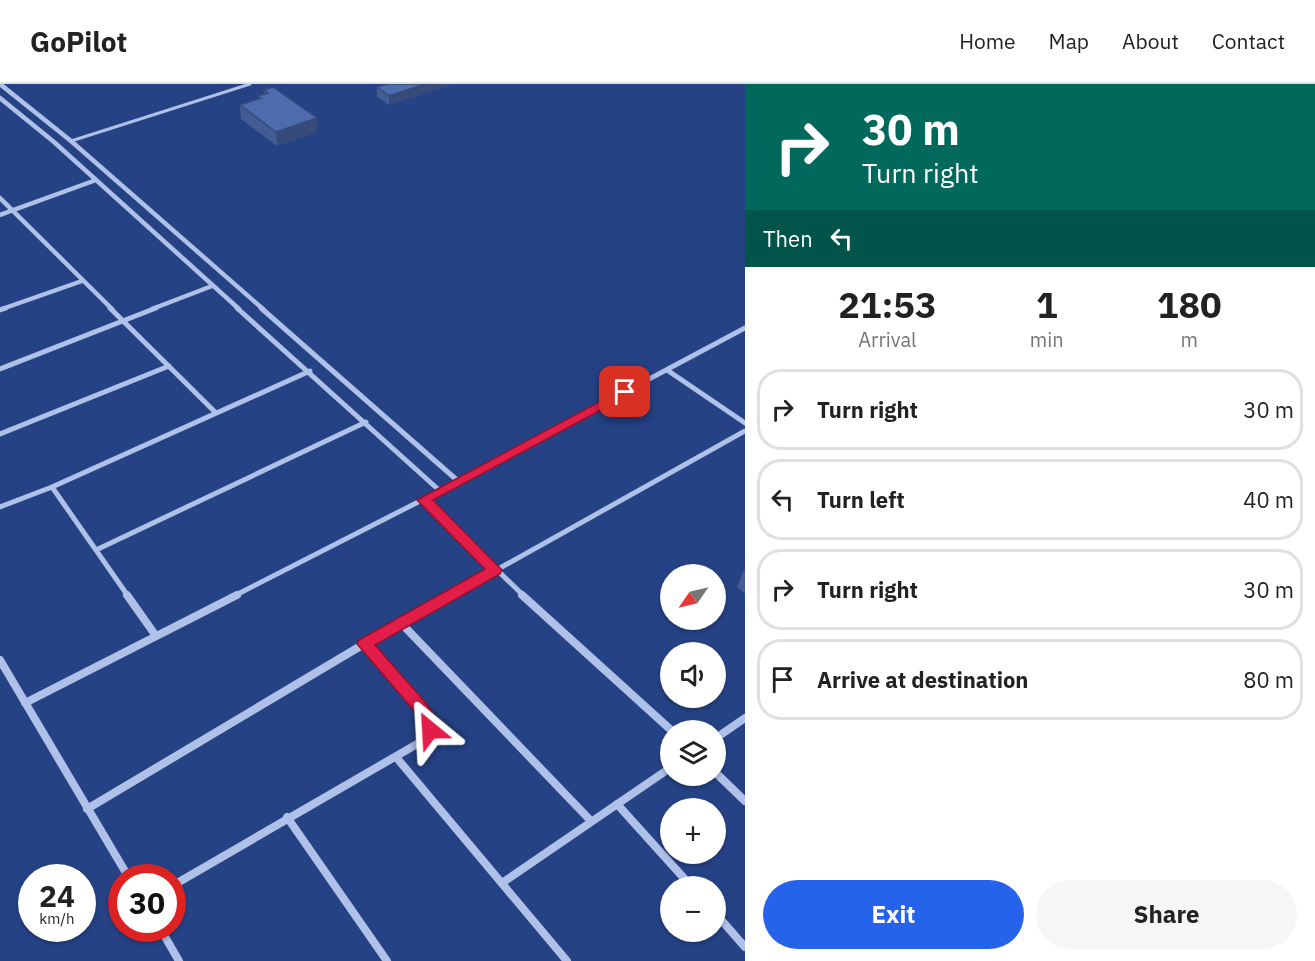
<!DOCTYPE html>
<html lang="en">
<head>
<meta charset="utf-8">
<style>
  body { margin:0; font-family:"IBM Plex Sans",sans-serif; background:#f6f6f6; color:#222; height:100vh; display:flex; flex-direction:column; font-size:22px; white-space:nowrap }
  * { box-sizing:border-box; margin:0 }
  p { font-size:20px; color:#767676 }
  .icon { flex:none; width:33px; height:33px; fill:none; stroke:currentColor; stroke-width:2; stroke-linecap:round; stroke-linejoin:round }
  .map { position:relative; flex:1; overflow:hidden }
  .drawer { display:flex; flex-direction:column; background:#fff; width:570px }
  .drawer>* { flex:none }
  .banner { background:#00695c; color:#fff; overflow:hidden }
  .needle { width:39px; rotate:236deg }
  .buttons { position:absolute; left:660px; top:480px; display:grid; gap:12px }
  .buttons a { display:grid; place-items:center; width:66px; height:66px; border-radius:50%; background:#fff; box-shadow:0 2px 4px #0004; font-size:30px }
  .speed { position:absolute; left:18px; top:780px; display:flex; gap:12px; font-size:30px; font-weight:700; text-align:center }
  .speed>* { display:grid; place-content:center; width:78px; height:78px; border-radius:50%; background:#fff; box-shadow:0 2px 4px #0004; line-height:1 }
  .speed small { font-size:15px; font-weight:400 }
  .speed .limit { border:9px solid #d22; background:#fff; color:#111 }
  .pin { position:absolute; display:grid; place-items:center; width:51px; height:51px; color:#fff; margin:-26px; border-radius:12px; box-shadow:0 3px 9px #0006 }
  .me { position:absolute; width:66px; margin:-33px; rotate:333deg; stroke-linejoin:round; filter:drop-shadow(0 0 4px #0008) }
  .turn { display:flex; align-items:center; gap:21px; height:126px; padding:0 18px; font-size:27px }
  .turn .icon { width:78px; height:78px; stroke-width:2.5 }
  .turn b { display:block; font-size:42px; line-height:51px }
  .then { display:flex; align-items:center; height:57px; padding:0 18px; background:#0003; gap:12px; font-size:22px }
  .eta { display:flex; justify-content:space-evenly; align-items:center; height:102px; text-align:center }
  .eta b { font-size:36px; font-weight:700; line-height:42px }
  .primary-button { display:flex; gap:12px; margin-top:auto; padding:12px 18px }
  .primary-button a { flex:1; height:69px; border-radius:36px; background:#2563eb; color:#fff; font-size:24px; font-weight:700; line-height:69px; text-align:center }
  .primary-button a+a { background:#f6f6f6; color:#222 }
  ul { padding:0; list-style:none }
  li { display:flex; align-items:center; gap:18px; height:81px; margin:0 12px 9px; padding:0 6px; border:3px solid #e0e0e0; border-radius:24px }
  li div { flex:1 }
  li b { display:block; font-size:22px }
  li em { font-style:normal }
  header { display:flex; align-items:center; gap:36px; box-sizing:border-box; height:84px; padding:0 30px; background:#fff; border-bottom:2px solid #e0e0e0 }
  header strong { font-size:28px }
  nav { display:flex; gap:33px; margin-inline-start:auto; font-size:21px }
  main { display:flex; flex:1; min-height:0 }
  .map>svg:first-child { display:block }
</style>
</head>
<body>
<header>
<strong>GoPilot</strong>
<nav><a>Home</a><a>Map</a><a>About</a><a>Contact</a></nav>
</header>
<main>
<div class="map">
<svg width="745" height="877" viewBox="0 0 745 877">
  <rect width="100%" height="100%" fill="#254285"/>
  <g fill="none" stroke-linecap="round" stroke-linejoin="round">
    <path stroke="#afc1e8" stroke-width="3" d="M71,57L250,0"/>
    <path stroke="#afc1e8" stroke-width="4.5" d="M0,0L71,57L263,225
      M0,14L54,58L239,225
      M0,114L112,225
      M0,131L96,96
      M2,225L82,197
      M152,225L212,202"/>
    <path stroke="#afc1e8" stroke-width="5" d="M110,224L216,329
      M237,224L440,407
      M261,224L458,397
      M0,226L6,224
      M0,285L156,224
      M667,286L745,339
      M0,350L169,282
      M52,403L128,512
      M424,415L524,512
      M0,423L52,403L310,287
      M96,466L366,338
      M234,512L424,415L745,244
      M450,512L745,347"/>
    <path stroke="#afc1e8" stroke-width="8" d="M127,511L156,552
      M522,511L671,646
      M401,539L591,737
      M0,576L129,794
      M25,619L237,511
      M716,654L745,634
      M396,673L567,877
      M716,689L745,717
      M617,720L691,802
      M87,725L364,560L453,511
      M287,733L387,877
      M502,799L670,684
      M172,802L424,656L430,646L429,635L364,560
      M716,830L745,863
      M160,844L179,877"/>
  </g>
  <path fill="#425c95" d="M388,0H451V1L389,21L377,13V3Z
    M264,6L317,48L277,62L241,35L240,21L259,15L258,12L264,10Z
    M745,486V510L737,503L743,488Z"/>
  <path fill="#364b79" d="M425,0H451V1L389,21V12Z
    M317,34V48L277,62L276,48Z"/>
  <path fill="#4d6bad" stroke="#364b79" stroke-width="1.5" d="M388,0H425L389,12L377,3Z
    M273,3L317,34L276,48L240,21L261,14L258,12L268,9L264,6Z"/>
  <path fill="#e11d48" stroke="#92132f" stroke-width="1.5" d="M625,304L631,308L629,311L433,416L502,486L500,490L375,561L426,619L437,635L438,646L436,651H425L421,637L415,628L357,560L359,556L485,485L417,416Z"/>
</svg>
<div class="buttons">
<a><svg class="needle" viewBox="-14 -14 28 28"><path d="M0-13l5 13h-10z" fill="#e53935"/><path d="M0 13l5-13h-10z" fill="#767676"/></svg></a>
<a><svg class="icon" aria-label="sound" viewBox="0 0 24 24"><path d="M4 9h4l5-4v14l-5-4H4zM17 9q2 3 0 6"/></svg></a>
<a><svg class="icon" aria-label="layers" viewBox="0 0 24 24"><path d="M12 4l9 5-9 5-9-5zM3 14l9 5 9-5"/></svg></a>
<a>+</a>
<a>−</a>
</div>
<div class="speed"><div>24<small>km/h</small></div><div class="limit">30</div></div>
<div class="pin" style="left:625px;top:308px;background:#d93025"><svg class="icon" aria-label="arrive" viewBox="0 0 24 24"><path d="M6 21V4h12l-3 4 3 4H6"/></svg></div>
<svg class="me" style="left:430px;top:646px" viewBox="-20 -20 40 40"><path d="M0-17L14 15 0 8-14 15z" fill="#e11d48" stroke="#fff" stroke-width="4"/></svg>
</div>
<section class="drawer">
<div class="banner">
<div class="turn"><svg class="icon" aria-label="right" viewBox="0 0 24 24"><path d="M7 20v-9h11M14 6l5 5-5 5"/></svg><div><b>30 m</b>Turn right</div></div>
<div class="then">Then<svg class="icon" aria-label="left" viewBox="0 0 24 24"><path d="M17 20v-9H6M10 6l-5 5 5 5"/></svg></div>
</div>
<div class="eta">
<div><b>21:53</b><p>Arrival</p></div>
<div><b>1</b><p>min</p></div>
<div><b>180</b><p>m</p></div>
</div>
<ul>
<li><svg class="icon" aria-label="right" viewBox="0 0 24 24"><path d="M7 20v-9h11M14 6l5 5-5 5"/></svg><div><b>Turn right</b></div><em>30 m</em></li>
<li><svg class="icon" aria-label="left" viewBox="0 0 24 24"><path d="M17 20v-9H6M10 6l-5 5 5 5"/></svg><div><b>Turn left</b></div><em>40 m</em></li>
<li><svg class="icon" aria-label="right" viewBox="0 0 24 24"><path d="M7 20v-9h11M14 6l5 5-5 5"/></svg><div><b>Turn right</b></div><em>30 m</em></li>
<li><svg class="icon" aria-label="arrive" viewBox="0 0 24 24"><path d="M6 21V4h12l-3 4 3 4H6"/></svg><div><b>Arrive at destination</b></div><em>80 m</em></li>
</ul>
<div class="primary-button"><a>Exit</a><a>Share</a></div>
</section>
</main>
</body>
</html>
